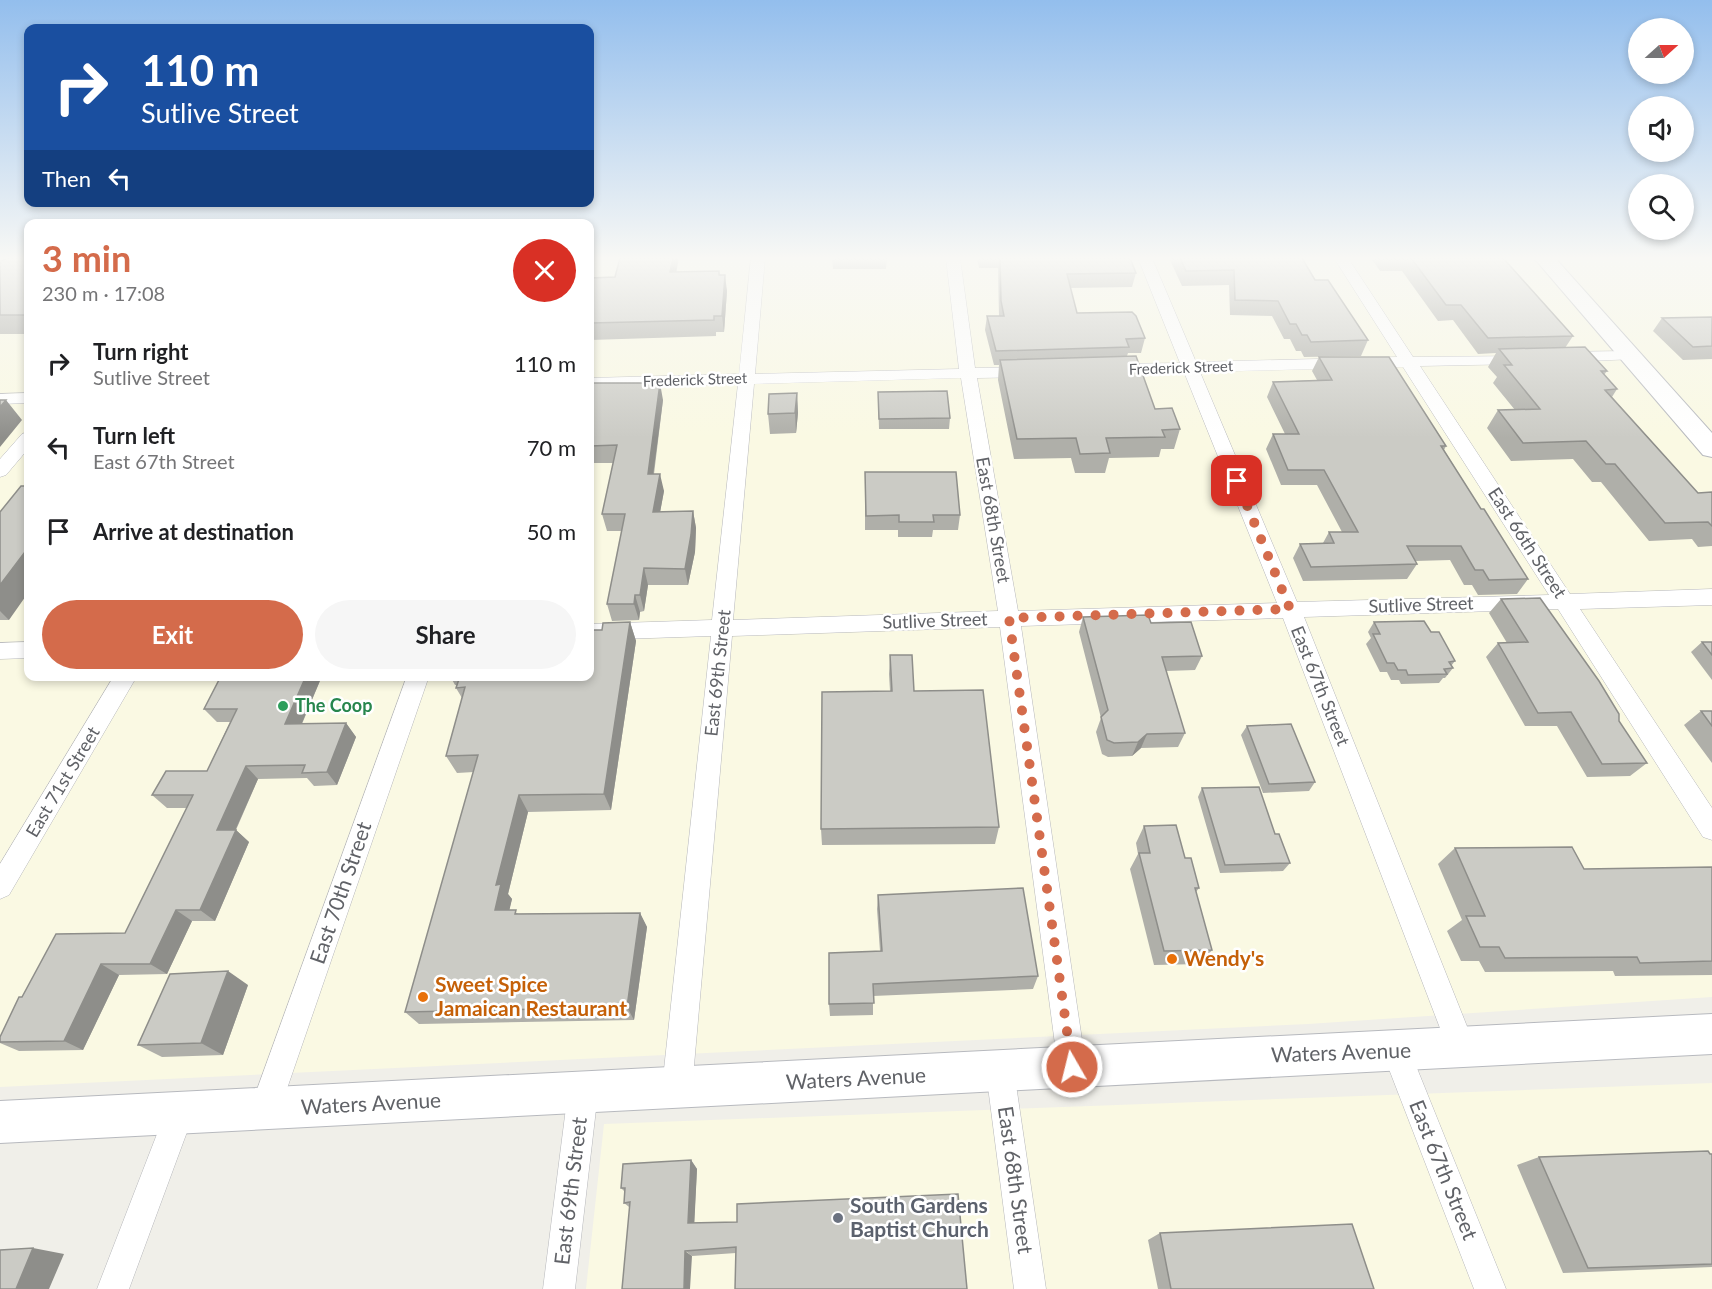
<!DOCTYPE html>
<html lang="en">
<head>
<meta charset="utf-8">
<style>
  body { margin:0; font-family:Lato,sans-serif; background:#f6f6f6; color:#202124; height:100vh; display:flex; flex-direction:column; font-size:22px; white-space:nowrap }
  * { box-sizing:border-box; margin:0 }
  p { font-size:20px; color:#757577 }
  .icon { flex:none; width:33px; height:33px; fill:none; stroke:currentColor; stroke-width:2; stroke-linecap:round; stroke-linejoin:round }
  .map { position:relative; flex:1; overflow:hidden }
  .panel { position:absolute; left:24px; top:219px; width:570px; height:462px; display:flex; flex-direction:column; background:#fff; border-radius:12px; box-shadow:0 3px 9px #0003 }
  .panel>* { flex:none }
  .banner { position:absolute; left:24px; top:24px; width:570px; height:183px; border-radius:12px; box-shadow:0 3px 9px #0003; background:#1a4fa0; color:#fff; overflow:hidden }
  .needle { width:39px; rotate:69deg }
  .buttons { position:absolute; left:1628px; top:18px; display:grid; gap:12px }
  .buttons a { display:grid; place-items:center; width:66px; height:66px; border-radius:50%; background:#fff; box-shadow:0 3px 9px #0003; font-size:30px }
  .pin { position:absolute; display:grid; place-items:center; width:51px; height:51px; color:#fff; margin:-26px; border-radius:12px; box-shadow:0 3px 9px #0006 }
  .me { position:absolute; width:66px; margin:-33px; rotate:352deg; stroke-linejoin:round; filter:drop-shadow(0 0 4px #0008) }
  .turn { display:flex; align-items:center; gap:21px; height:126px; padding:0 18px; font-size:27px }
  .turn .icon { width:78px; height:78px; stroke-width:2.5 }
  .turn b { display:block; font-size:42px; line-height:51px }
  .then { display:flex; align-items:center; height:57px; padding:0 18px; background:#0003; gap:12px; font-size:22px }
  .round { display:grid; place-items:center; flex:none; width:63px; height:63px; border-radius:32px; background:#f6f6f6 }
  .overview { display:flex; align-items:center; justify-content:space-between; height:102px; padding:0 18px }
  h1 { font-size:36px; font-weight:700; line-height:45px; color:#d46b4b }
  .cta { display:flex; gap:12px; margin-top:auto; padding:12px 18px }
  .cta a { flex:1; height:69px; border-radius:36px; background:#d46b4b; color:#fff; font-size:24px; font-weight:700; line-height:69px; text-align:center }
  .cta a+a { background:#f6f6f6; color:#202124 }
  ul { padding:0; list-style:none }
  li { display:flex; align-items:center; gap:18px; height:84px; padding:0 18px }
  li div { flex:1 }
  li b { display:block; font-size:22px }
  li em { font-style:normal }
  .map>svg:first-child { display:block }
</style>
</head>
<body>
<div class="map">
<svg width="1712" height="1289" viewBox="0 0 1712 1289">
  <rect width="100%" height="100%" fill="#f0efe9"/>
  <path fill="#faf9e3" d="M0,258H28V676H590V258H1712V997L1308,1024L0,1087Z
    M1712,1083V1289H586L604,1124Z"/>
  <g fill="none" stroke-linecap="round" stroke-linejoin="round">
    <g stroke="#b6b7bb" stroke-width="1">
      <path id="street" d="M751,258H765L755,374L959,369L946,258H960L975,368L1025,367L1033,372L1025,377L977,378L1018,611L1277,603L1184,372L1113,374L1105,369L1113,364L1180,363L1138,258H1152L1196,362L1397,357L1334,258H1348L1413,357L1526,356L1528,359L1520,364L1420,366L1570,594L1712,589V605L1580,609L1712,808V840L1703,837L1558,609L1304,617L1476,1049L1472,1059L1462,1063L1452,1059L1448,1049L1283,618L1021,626L1086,1067L1082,1077L1072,1081L1062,1077L1058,1067L1000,627L732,636L692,1088L687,1098L677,1103L667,1098L662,1088L711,636L590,640V624L712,620L738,384L590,388V378L739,374ZM1403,367L1549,595L1297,602L1200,372ZM961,378L998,611L733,620L754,384Z
        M1628,351L1634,353L1636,356L1634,359L1566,362L1558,357L1566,352Z
        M28,393V403L0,404V394Z
        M28,432V449L6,475L0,477V459L22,434Z
        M28,642V658L0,659V643Z
        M114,676H137L9,895L0,899V864Z
        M407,676H429L280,1109L275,1119L265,1124L255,1119L250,1109Z
        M1396,1037L1406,1041L1506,1289H1474L1382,1051L1386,1041Z
        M1000,1057L1010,1061L1014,1071L1046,1289H1014L986,1071L990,1061Z
        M583,1077L593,1082L598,1092L575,1289H543L568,1092L573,1082Z
        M179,1098L189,1103L194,1113L129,1289H97L169,1103Z"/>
    </g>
    <g stroke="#b7b9be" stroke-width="2">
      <path id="secondary" d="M1534,258H1555L1712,433V457L1703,455Z
        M1712,1014V1054L0,1143V1101Z"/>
    </g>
    <use href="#street" fill="#fff" fill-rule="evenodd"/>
    <use href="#secondary" fill="#fff" fill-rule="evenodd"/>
  </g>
  <path fill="#afafa9" d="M28,258V334H0V261Z
    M832,258H887L886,269H833Z
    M977,258H1130L1136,273L1132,287L1070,288L1077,313L1145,338L1141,353H1128L1127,356L1155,409L1180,429L1174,449H1161L1159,457L1109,458L1105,473H1075L1071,458L1014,459L998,380L999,365H994L985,330L987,316H999L998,268H979Z
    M1169,258H1302L1315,280L1368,340L1361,356L1304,357L1301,351H1296L1290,339H1284L1272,316L1230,315L1229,285L1182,286Z
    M1371,258H1503L1573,336L1565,348L1607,371L1604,375L1617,389L1612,397L1698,493L1712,492V546L1698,547L1692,539L1649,541L1601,482H1592L1573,459L1511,461L1487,428L1498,410H1515L1493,383L1497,377L1488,367L1496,353L1478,354L1453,320L1438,321L1402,271H1380Z
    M719,271L720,275L727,291L724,332H716V336L590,340V278L615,277L676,272Z
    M1712,317V359L1683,360L1653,331L1662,318Z
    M1319,357L1446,446L1444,450L1481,509L1528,579L1517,594L1478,595L1472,585H1464L1450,560L1415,561L1417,564L1407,579L1303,581L1293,558L1300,544L1323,543L1329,532H1342L1317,485H1281L1266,449L1273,434H1285L1267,397L1273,382L1317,380L1312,371Z
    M590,383L663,400L654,474L664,491L660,512L693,511L696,528L695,552L688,585H648L644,611L640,612L639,620L612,621L607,604L622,531H607L602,514L614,463H590Z
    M878,392L950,418L949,429H879Z
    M797,393L798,413L796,433L770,434L768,414Z
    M865,472L960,515L958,530H933L932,537H898V530H865Z
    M0,512L9,620H0Z
    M1501,599L1619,721L1647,763L1630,776L1587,777L1557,726H1525L1486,657L1498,643H1507L1489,613Z
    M1083,617L1151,623L1202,656L1195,670L1166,671L1185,733L1178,747L1141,748L1132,756L1108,757L1102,754L1096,732L1101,718L1079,632Z
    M630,622L636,641L611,810L528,812L508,894L512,899L509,910L519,914L640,913L647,927L634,1020L419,1024L405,1012L474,772L457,773L446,756L462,698L456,688L457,685H455L450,676H590L602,630Z
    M1374,622L1431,632L1455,661L1451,666L1453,668L1445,678H1443L1439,683L1401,684L1399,680H1391L1387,672H1380L1366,644L1371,638L1368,632Z
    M1702,642H1712V680L1691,652Z
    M890,655L914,691L999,827L995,844L822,845L821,829L890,691L889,674Z
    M221,676H322L302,724L346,723L356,737L337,785L314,786L307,778L258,779L236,830L249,842L215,921H192L167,974L119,975L83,1050L19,1051L0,1043V1037L22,997L125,933L187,808H167L152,795L207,771L230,722H217L204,709Z
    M1701,711H1712V763L1684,725Z
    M1247,726L1315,782L1309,791L1263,793L1241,735Z
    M1202,788L1275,834L1290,863L1283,871L1220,873L1198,797Z
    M1144,826L1185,858L1199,888L1196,892L1212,950L1201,964L1154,965L1130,869L1138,854L1136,843Z
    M1455,848L1584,869L1712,867V975L1615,976L1613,971L1485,972L1479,961H1461L1447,931L1462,920L1438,864Z
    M878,895L1038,976L1033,989L873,996V1015L830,1016L829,1004L880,951L877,909Z
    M248,985L223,1055L162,1057L138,1045Z
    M1710,1154H1712V1267L1563,1273L1517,1165L1539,1157Z
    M691,1160L697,1169L694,1223L737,1222L736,1253L692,1256L624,1203L625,1192L621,1188Z
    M1160,1233L1374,1289H1158L1148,1240Z"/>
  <path fill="#8e8e8a" d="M673,258H679L673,289L670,272Z
    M725,275L727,291L724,332L722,316Z
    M660,383L663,400L651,491L648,474Z
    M797,393L798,413L796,433L795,413Z
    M6,400L22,420L0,447V407Z
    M660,474L664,491L657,529L653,512Z
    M693,511L696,528L695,552L688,585L685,569Z
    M28,548V593L9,620L0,611V585Z
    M644,568L648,585L644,611L640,595Z
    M635,595L640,612L639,620L634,604Z
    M630,622L636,641L611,810L604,794Z
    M306,676H322L296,737L285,724Z
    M346,723L356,737L337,785L327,772Z
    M1147,734L1141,748L1132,756L1138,742Z
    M246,766L258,779L230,842L217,830Z
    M519,795L528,812L508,894L512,899L506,925L495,910L496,885Z
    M236,830L249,842L215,921L200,910Z
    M176,910L192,921L167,974L150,964Z
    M640,913L647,927L634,1020L627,1007Z
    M101,964L119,975L83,1050L64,1041Z
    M228,971L248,985L223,1055L201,1043Z
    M691,1160L697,1169L694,1230L688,1223Z
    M33,1248L64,1254L49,1289H16Z
    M685,1251L692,1256L690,1289H684Z"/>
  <path fill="#cbcbc5" stroke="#8e8e8a" stroke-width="1.5" d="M9,258H28V315H0V261Z
    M620,258H673L670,272L719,271V275H725L722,316H714V320L590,323V278L615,277Z
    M1000,258H1130L1136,273L1067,274L1077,313L1132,312L1136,316L1145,338L1126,339L1129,347L996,351L987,316H1004L1001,301Z
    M1180,258H1302L1315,280H1328L1368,340L1311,342L1307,335H1302L1296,324H1290L1278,301L1235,300L1234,270L1186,271Z
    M1411,258H1503L1573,336L1488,338L1461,305H1446Z
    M1712,317V346L1693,347L1662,318Z
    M1585,347L1607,371H1601L1617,389L1605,390L1698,493L1712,492V526L1708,522L1665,523L1615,464H1606L1586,441L1523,443L1498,410L1540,409L1504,365H1512L1499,349Z
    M1136,356L1155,409L1172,408L1180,429L1162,430L1165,437L1106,438L1110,453L1080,454L1076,438L1017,439L1000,360Z
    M1319,357H1389L1446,446H1441L1481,509H1484L1528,579L1489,580L1483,570H1475L1461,546H1407L1417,564L1311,567L1300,544L1334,543L1329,532H1358L1324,470H1288L1273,434H1299L1273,382L1332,380Z
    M590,383H660L648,474H660L653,512L693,511L691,535L685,569L644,568L640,595H635L634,604H607L625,514H602L617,445L590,446Z
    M947,391L950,418L879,419L878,392Z
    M797,393L795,413L768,414L769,394Z
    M0,400H6L0,407Z
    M865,472H956L960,515H933L934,522H899V515L866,516Z
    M21,486H28V548L0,585V512Z
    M1540,598L1599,681L1619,714V721L1647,763L1602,764L1571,712L1538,713L1498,643L1528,642L1501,599Z
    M1148,615L1151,623L1191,622L1202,656L1162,657L1185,733L1147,734L1138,742L1114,743L1107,740L1101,717L1108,710L1083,617Z
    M1424,621L1431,632H1439L1455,661L1449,662L1453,668L1444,669L1447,674L1408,675L1406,670H1398L1394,663H1387L1373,634H1380L1374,622Z
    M630,622L604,794L519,795L496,885L501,884L495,910H516L515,914L640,913L627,1007L405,1012L478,755L446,756L465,687L456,688L460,676H590V630H602L603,623Z
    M1702,642H1712V655Z
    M890,655H912L914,691L983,690L999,827L821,829L822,692L892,691Z
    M221,676H306L285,724L346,723L327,772L302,773L305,765L246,766L217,830H236L200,910H176L150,964H101L64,1041L0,1042V1037L19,997H22L56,934L125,933L193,795H152L166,771H207L237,709H204Z
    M1701,711H1712V726Z
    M1291,724L1315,782L1269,784L1247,726Z
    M1259,787L1275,834H1279L1290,863L1225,865L1202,788Z
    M1176,825L1185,858H1191L1199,888H1195L1212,950L1164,951L1139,853H1150L1144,826Z
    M1572,847L1584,869L1712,867V961L1640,963L1637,957L1505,958L1499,947H1480L1466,916H1485L1455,848Z
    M1023,888L1038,976L873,984L874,1003L829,1004V953L882,951L878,895Z
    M228,971L201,1043L138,1045L170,974Z
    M1708,1151L1710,1154H1712V1264L1588,1268L1539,1157Z
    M691,1160L688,1223L737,1222V1204L958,1194L967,1289H735L736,1247L685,1251L684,1289H622L630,1202L624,1203L625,1188H621L623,1164Z
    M1352,1224L1374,1289H1171L1160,1233Z
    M33,1248L16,1289H0V1250Z"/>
  <linearGradient id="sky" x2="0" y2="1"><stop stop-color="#93beed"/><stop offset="0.59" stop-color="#f8f8f5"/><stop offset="1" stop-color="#f8f8f5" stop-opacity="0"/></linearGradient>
  <rect width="1712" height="438" fill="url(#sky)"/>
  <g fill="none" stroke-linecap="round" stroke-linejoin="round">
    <path stroke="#d46b4b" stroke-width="10" stroke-dasharray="0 18" d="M1072,1067L1009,618L1290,609L1237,481"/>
  </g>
  <circle fill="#2e9e5b" stroke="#fff" stroke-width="2" cx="283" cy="706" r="6"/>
  <g fill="#e8710a" stroke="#fff" stroke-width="2">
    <circle cx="1172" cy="959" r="6"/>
    <circle cx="423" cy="997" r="6"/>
  </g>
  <circle fill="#6b7280" stroke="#fff" stroke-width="2" cx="838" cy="1218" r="6"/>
  <g text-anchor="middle" stroke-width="5" stroke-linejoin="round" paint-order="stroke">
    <g font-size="15" fill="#606267" stroke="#fff">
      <text transform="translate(1181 368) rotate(-2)" y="5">Frederick Street</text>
      <text transform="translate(695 380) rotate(-2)" y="5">Frederick Street</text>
    </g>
    <g font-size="18" fill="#606267" stroke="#fff">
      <text transform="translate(993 520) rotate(80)" y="6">East 68th Street</text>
      <text transform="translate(1527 543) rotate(57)" y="6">East 66th Street</text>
      <text transform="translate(1421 605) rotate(-2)" y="6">Sutlive Street</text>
      <text transform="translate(935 621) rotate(-2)" y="6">Sutlive Street</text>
      <text transform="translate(718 673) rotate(-84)" y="6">East 69th Street</text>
      <text transform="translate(1320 686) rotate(68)" y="6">East 67th Street</text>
      <text transform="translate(63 782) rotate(-59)" y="6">East 71st Street</text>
    </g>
    <g font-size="18" font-weight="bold" fill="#27864d" stroke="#fff" text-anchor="start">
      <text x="295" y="712">The Coop</text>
    </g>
    <g font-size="21" fill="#606267" stroke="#fff">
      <text transform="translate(341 893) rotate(-71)" y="7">East 70th Street</text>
      <text transform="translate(1341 1053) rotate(-2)" y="7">Waters Avenue</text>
      <text transform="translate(856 1079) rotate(-3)" y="7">Waters Avenue</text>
      <text transform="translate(371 1104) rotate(-3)" y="7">Waters Avenue</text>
      <text transform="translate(1443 1170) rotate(68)" y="7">East 67th Street</text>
      <text transform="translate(1015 1180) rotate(82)" y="7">East 68th Street</text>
      <text transform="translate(571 1191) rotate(-83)" y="7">East 69th Street</text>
    </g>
    <g font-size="21" font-weight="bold" fill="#c56008" stroke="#fff" text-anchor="start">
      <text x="1184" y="966">Wendy's</text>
      <text x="435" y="992">Sweet Spice<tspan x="435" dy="24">Jamaican Restaurant</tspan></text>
    </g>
    <g font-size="21" font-weight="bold" fill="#5b616d" stroke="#fff" text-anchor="start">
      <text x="850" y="1213">South Gardens<tspan x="850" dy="24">Baptist Church</tspan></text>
    </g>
  </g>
</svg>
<div class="buttons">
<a><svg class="needle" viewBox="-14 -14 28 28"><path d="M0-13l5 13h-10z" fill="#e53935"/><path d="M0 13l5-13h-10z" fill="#757577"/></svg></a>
<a><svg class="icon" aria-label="sound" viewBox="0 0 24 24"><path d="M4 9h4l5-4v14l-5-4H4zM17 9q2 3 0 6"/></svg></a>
<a><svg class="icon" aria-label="search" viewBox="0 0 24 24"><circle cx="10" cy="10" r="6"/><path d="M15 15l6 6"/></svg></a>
</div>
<div class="pin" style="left:1237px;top:481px;background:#d93025"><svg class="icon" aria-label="arrive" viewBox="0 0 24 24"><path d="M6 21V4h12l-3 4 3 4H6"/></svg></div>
<svg class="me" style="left:1072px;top:1067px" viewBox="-20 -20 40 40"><circle r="17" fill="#d46b4b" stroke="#fff" stroke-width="3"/><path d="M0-11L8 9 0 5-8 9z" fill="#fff"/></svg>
<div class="banner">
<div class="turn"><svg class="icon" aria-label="right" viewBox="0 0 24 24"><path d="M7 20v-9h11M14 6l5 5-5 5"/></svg><div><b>110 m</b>Sutlive Street</div></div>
<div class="then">Then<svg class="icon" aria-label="left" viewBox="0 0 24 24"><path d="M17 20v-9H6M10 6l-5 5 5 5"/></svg></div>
</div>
<section class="panel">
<div class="overview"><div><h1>3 min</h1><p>230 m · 17:08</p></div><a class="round" style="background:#d93025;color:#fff"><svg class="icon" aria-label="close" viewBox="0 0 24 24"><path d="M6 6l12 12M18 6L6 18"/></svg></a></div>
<ul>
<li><svg class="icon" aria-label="right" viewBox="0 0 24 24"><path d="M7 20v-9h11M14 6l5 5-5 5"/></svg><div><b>Turn right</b><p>Sutlive Street</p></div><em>110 m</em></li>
<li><svg class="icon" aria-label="left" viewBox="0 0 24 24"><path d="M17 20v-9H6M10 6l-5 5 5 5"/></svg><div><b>Turn left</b><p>East 67th Street</p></div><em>70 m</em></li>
<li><svg class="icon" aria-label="arrive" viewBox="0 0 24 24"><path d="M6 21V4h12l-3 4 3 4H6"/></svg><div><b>Arrive at destination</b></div><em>50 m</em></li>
</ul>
<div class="cta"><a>Exit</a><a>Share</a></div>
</section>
</div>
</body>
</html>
